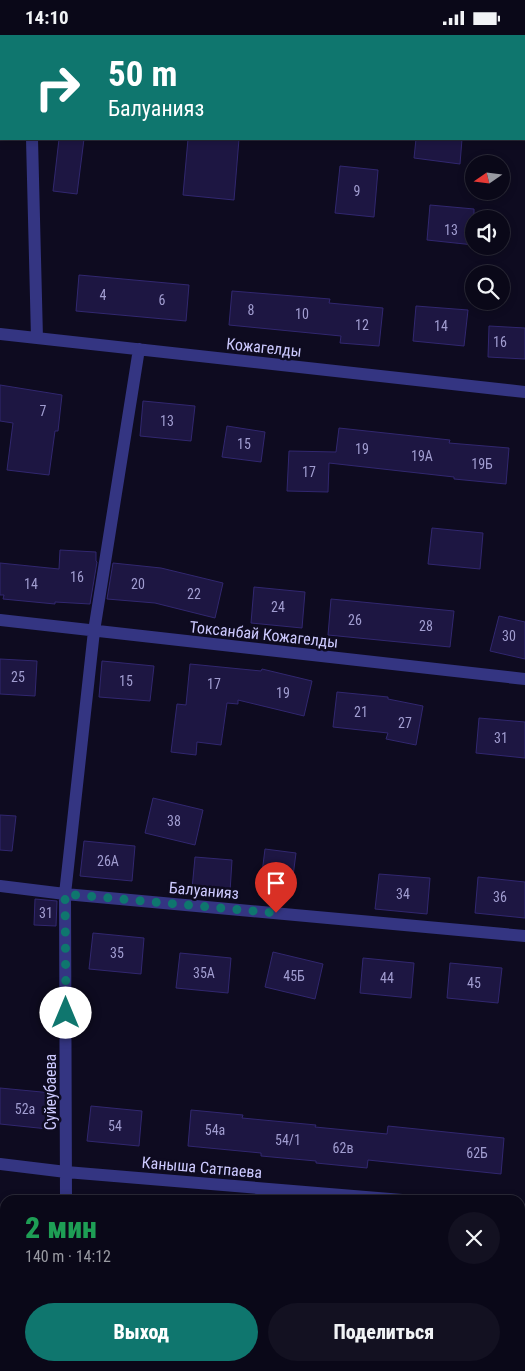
<!DOCTYPE html>
<html lang="ru">
<head>
<meta charset="utf-8">
<style>
  body { margin:0; font-family:"Roboto Condensed",sans-serif; background:#131121; color:#f1f3f6; height:100vh; display:flex; flex-direction:column; font-size:19px; white-space:nowrap }
  * { box-sizing:border-box; margin:0 }
  p { font-size:16px; color:#999aa2 }
  .icon { flex:none; width:28px; height:28px; fill:none; stroke:currentColor; stroke-width:2; stroke-linecap:round; stroke-linejoin:round }
  .map { position:relative; flex:1; overflow:hidden }
  .panel { position:absolute; left:0px; top:1160px; width:525px; height:176px; display:flex; flex-direction:column; background:#0a0818; border-radius:15px 15px 0 0; box-shadow:0 2px 8px #0003,0 0 0 1px #2a2937 }
  .panel>* { flex:none }
  .banner { position:absolute; left:0px; top:0px; width:525px; height:105px; box-shadow:0 2px 8px #0003,0 0 0 1px #2a2937; background:#0f766e; color:#fff; overflow:hidden }
  .needle { width:32px; rotate:256deg }
  .fabs { position:absolute; left:465px; top:120px; display:grid; gap:10px }
  .fabs a { display:grid; place-items:center; width:45px; height:45px; border-radius:50%; background:#0a0818; box-shadow:0 2px 8px #0003,0 0 0 1px #2a2937; font-size:25px }
  .pin { position:absolute; display:grid; place-items:center; width:42px; height:42px; color:#fff; margin:-51px -21px; border-radius:50% 50% 50% 0; rotate:-45deg; box-shadow:0 0 5px #0007 }
  .pin .icon { rotate:45deg }
  .me { position:absolute; width:55px; margin:-28px; rotate:0deg; stroke-linejoin:round; filter:drop-shadow(0 0 4px #0008) }
  .turn { display:flex; align-items:center; gap:18px; height:105px; padding:0 25px; font-size:22px }
  .turn .icon { width:65px; height:65px; stroke-width:2.5 }
  .turn b { display:block; font-size:35px; line-height:42px }
  .round { display:grid; place-items:center; flex:none; width:52px; height:52px; border-radius:26px; background:#131121 }
  .overview { display:flex; align-items:center; justify-content:space-between; height:85px; padding:0 25px }
  h1 { font-size:30px; font-weight:800; line-height:38px; color:#1e9e55 }
  .cta { display:flex; gap:10px; margin-top:auto; padding:10px 25px }
  .cta a { flex:1; height:58px; border-radius:30px; background:#0f766e; color:#fff; font-size:20px; font-weight:800; line-height:58px; text-align:center }
  .cta a+a { background:#131121; color:#f1f3f6 }
  .status { display:flex; justify-content:space-between; align-items:center; height:35px; padding:0 25px; background:#0a0818; direction:ltr }
  .status svg { height:14px; fill:currentColor }
  .map>svg:first-child { display:block }
</style>
</head>
<body>
<div class="status"><b>14:10</b><svg viewBox="0 0 49 12"><path d="M0 12V9h3v3zM5 12V6h3v6zM10 12V3h3v9zM15 12V0h3v12zM26 1h20v11H26zM47 4h2v5h-2z"/></svg></div>
<div class="map">
<svg width="525" height="1336" viewBox="0 0 525 1336">
  <rect width="100%" height="100%" fill="#0e0b20"/>
  <path fill="#1d1642" stroke="#31276f" d="M59,104H84L77,159L53,156Z
    M188,104H239L234,165L183,160Z
    M416,104H462L460,129L414,123Z
    M340,131L378,135L374,182L335,178Z
    M430,170L474,174V210L427,205Z
    M79,240L189,250L186,286L76,276Z
    M232,256L330,264L329,268L383,273L379,311L340,308L341,301L229,290Z
    M416,271L468,275L464,311L413,306Z
    M489,291L525,293V324L488,322Z
    M0,350L62,360L58,396H55L49,440L7,435L13,388L0,386Z
    M143,366L195,371L191,406L140,401Z
    M227,391L265,397L261,427L222,422Z
    M339,393L450,405L449,408L509,413L506,449L454,444V442L329,428L328,457L287,456L289,416L336,417Z
    M432,493L483,498L480,534L428,529Z
    M60,515L96,517V526L97,527L90,569L55,567V569L3,564L4,560H0V528L59,534Z
    M113,528L161,533L223,548L215,583L155,568L107,564Z
    M254,552L305,557L302,593L251,588Z
    M331,564L454,576L450,612L328,600Z
    M499,581L525,587V624L490,616Z
    M0,624L37,626L35,661L0,659Z
    M102,626L154,631L150,666L99,662Z
    M190,629L261,636L262,634L312,646L304,681L238,665V669L227,668L221,710L197,707L196,720L171,717L177,669L186,670Z
    M337,657L388,662V664L423,671L416,710L386,704L388,698L333,692Z
    M479,683L525,687V723L476,718Z
    M153,763L203,775L195,810L145,798Z
    M0,780L16,781L12,816L0,815Z
    M84,806L135,811L132,846L80,841Z
    M265,814L296,818L292,849L261,846Z
    M195,822L232,825L230,857L192,854Z
    M379,839L430,843L427,879L375,874Z
    M478,842L525,847V883L475,878Z
    M35,864L57,866L56,891L34,890Z
    M93,898L144,903L141,939L89,934Z
    M273,917L323,929L315,964L265,952Z
    M180,918L231,923L228,958L176,953Z
    M363,923L414,928L411,963L360,958Z
    M450,928L502,933L498,968L447,963Z
    M0,1053L52,1058L48,1094L0,1089Z
    M91,1071L142,1076L139,1111L87,1106Z
    M191,1075L243,1080L242,1083L316,1090L315,1092L387,1099L388,1091L504,1103L501,1139L368,1125L367,1133L316,1128V1126L261,1121V1118L188,1111Z"/>
  <g fill="none" stroke-linecap="round" stroke-linejoin="round">
    <path stroke="#343582" stroke-width="12" d="M29,0V1
      M524,50H525
      M32,104L37,303
      M0,299L525,357
      M0,585L525,644
      M0,851L65,859L525,901
      M0,1129L66,1137L402,1165
      M66,1165L65,859L94,596L139,314
      M520,1175H525
      M67,1331V1336
      M329,1331L330,1336"/>
  </g>
  <g fill="none" stroke-linecap="round" stroke-linejoin="round">
    <path stroke="#0f766e" stroke-width="9" stroke-dasharray="0 16.2" d="M66,978L65,859L276,878"/>
  </g>
  <g text-anchor="middle" stroke-width="5" stroke-linejoin="round" paint-order="stroke">
    <g font-size="14" fill="#a19dd0">
      <text x="357" y="161">9</text>
      <text x="451" y="200">13</text>
      <text x="103" y="265">4</text>
      <text x="162" y="270">6</text>
      <text x="251" y="280">8</text>
      <text x="302" y="284">10</text>
      <text x="362" y="295">12</text>
      <text x="441" y="296">14</text>
      <text x="500" y="312">16</text>
      <text x="43" y="381">7</text>
      <text x="167" y="391">13</text>
      <text x="244" y="414">15</text>
      <text x="362" y="419">19</text>
      <text x="422" y="426">19А</text>
      <text x="482" y="434">19Б</text>
      <text x="309" y="442">17</text>
      <text x="77" y="547">16</text>
      <text x="31" y="554">14</text>
      <text x="138" y="554">20</text>
      <text x="194" y="564">22</text>
      <text x="278" y="577">24</text>
      <text x="355" y="590">26</text>
      <text x="426" y="596">28</text>
      <text x="509" y="606">30</text>
      <text x="18" y="647">25</text>
      <text x="126" y="651">15</text>
      <text x="214" y="654">17</text>
      <text x="283" y="663">19</text>
      <text x="361" y="682">21</text>
      <text x="405" y="693">27</text>
      <text x="501" y="708">31</text>
      <text x="174" y="791">38</text>
      <text x="108" y="831">26А</text>
      <text x="403" y="864">34</text>
      <text x="500" y="867">36</text>
      <text x="46" y="883">31</text>
      <text x="117" y="923">35</text>
      <text x="204" y="943">35А</text>
      <text x="294" y="946">45Б</text>
      <text x="387" y="948">44</text>
      <text x="474" y="953">45</text>
      <text x="25" y="1079">52а</text>
      <text x="115" y="1096">54</text>
      <text x="215" y="1100">54а</text>
      <text x="288" y="1110">54/1</text>
      <text x="343" y="1118">62в</text>
      <text x="477" y="1123">62Б</text>
    </g>
    <g font-size="16" fill="#cdcaff" stroke="#0e0b20">
      <text transform="translate(264 312) rotate(6)" y="6">Кожагелды</text>
      <text transform="translate(264 599) rotate(6)" y="6">Токсанбай Кожагелды</text>
      <text transform="translate(204 855) rotate(5)" y="6">Балуанияз</text>
      <text transform="translate(50 1057) rotate(-90)" y="6">Суйеубаева</text>
      <text transform="translate(202 1132) rotate(5)" y="6">Каныша Сатпаева</text>
    </g>
  </g>
</svg>
<div class="fabs">
<a><svg class="needle" viewBox="-14 -14 28 28"><path d="M0-13l5 13h-10z" fill="#e53935"/><path d="M0 13l5-13h-10z" fill="#999aa2"/></svg></a>
<a><svg class="icon" aria-label="sound" viewBox="0 0 24 24"><path d="M4 9h4l5-4v14l-5-4H4zM17 9q2 3 0 6"/></svg></a>
<a><svg class="icon" aria-label="search" viewBox="0 0 24 24"><circle cx="10" cy="10" r="6"/><path d="M15 15l6 6"/></svg></a>
</div>
<div class="pin" style="left:276px;top:878px;background:#d93025"><svg class="icon" aria-label="arrive" viewBox="0 0 24 24"><path d="M6 21V4h12l-3 4 3 4H6"/></svg></div>
<svg class="me" style="left:66px;top:978px" viewBox="-20 -20 40 40"><circle r="19" fill="#fff"/><path d="M0-13L10 11 0 6-10 11z" fill="#0f766e"/></svg>
<div class="banner">
<div class="turn"><svg class="icon" aria-label="right" viewBox="0 0 24 24"><path d="M7 20v-9h11M14 6l5 5-5 5"/></svg><div><b>50 m</b>Балуанияз</div></div>
</div>
<section class="panel">
<div class="overview"><div><h1>2 мин</h1><p>140 m · 14:12</p></div><a class="round"><svg class="icon" aria-label="close" viewBox="0 0 24 24"><path d="M6 6l12 12M18 6L6 18"/></svg></a></div>
<div class="cta"><a>Выход</a><a>Поделиться</a></div>
</section>
</div>
</body>
</html>
